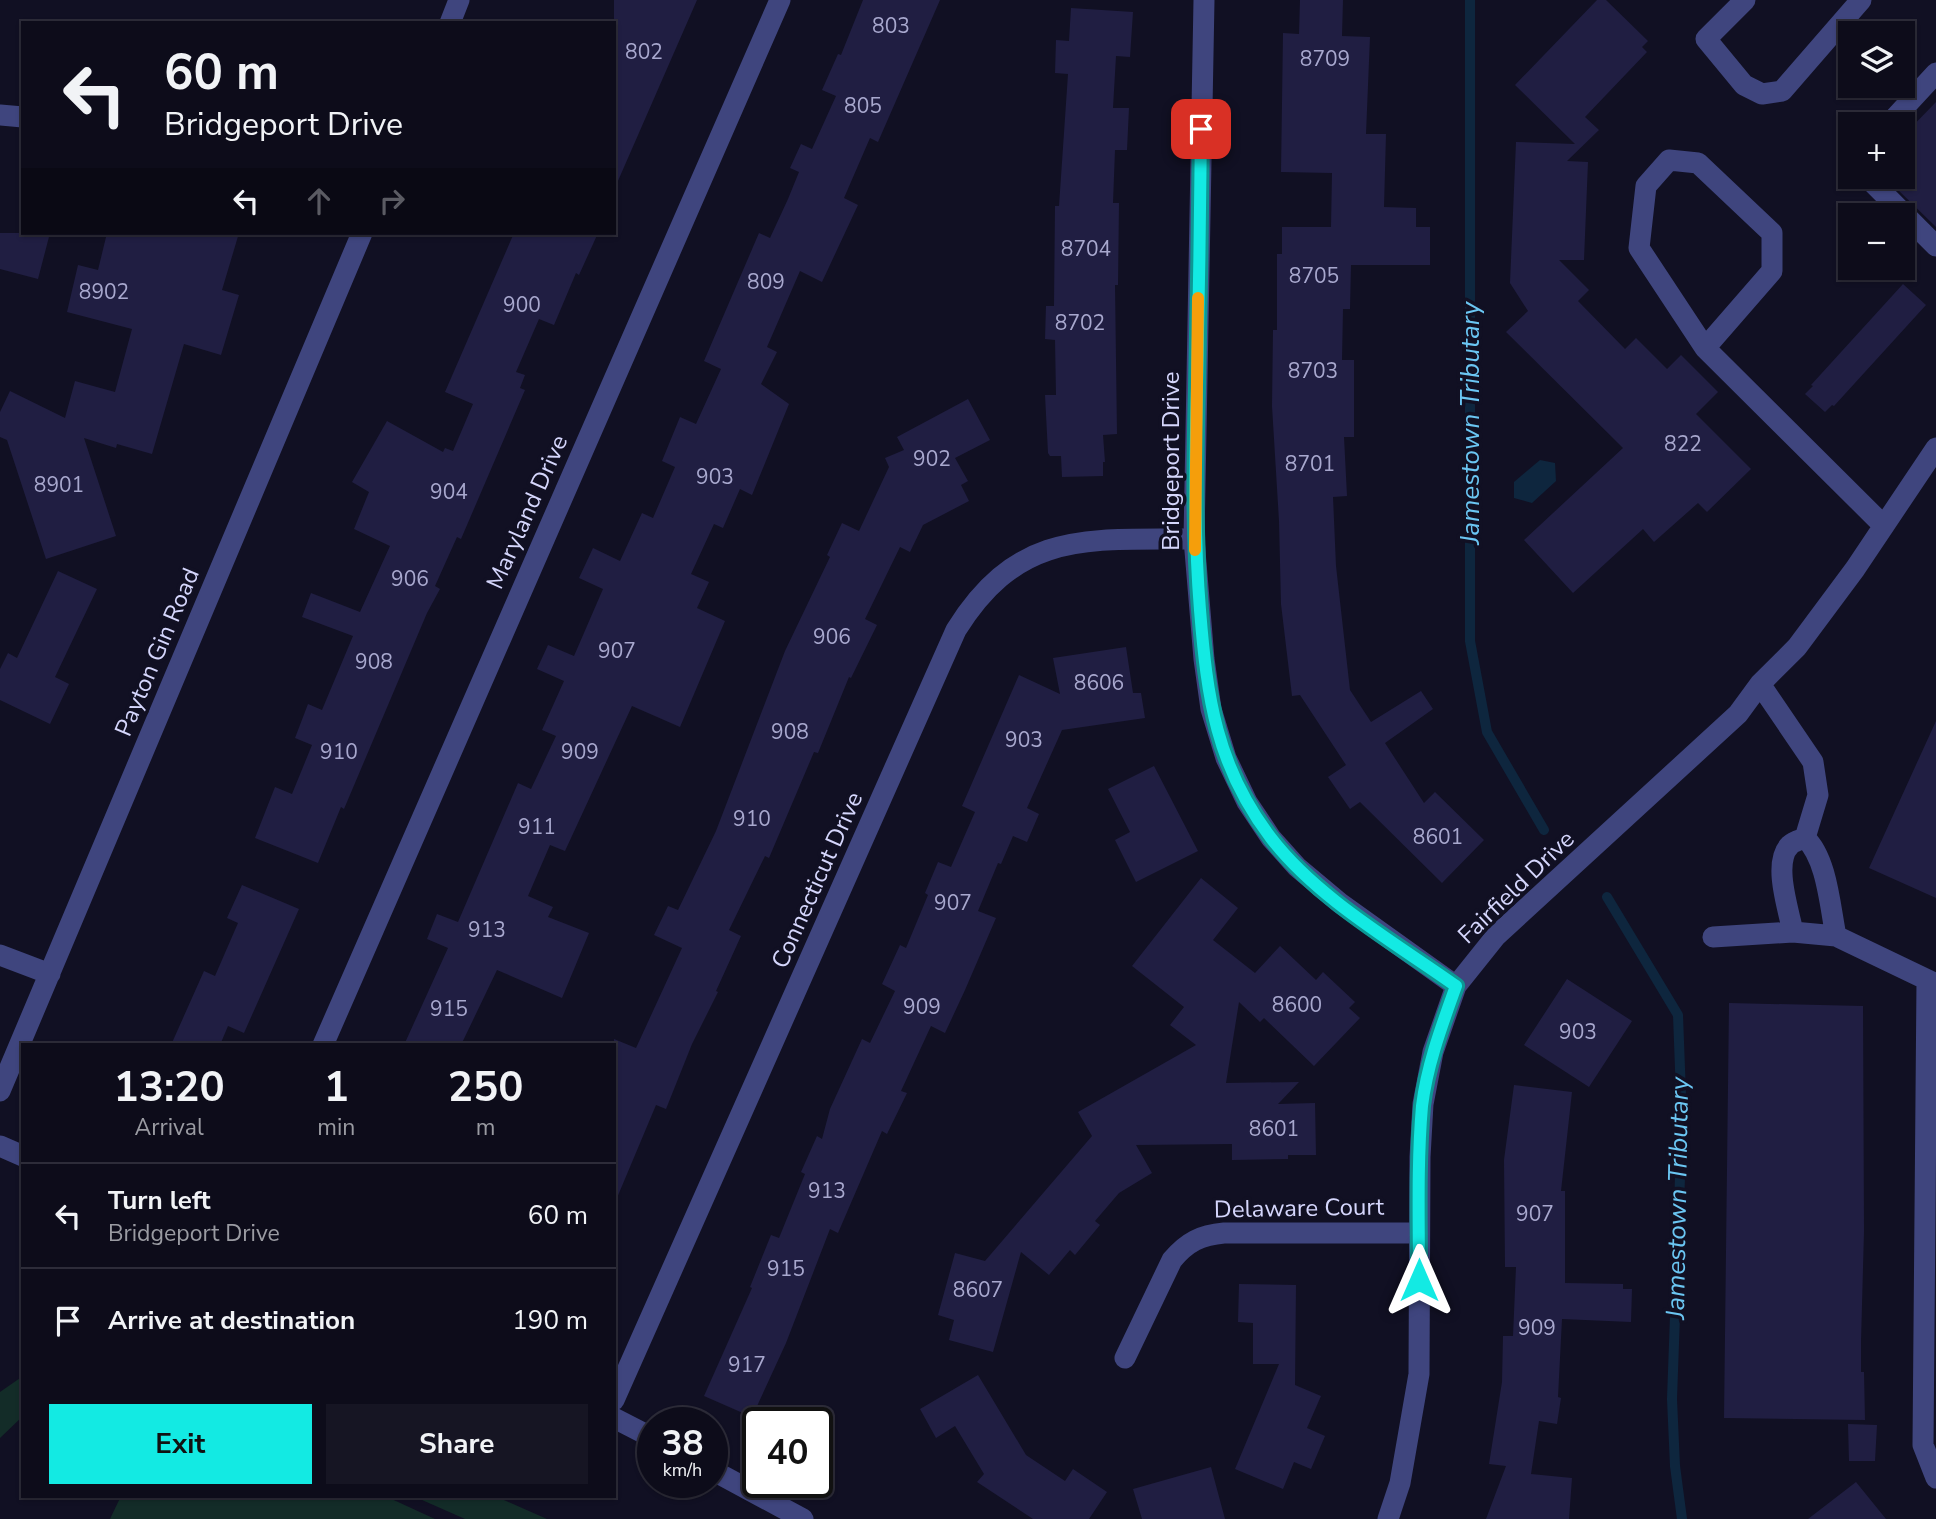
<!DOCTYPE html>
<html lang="en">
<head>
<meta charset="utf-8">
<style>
  body { margin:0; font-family:"Nunito Sans",sans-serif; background:#161523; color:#f1f3f6; height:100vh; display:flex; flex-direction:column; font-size:26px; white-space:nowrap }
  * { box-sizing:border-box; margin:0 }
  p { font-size:23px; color:#9a9ba2 }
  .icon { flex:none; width:38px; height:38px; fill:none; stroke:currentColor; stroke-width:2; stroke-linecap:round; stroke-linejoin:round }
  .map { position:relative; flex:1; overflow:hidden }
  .side { position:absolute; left:21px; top:1043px; width:595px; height:455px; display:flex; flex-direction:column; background:#0d0c1a; border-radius:0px; box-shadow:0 2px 5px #0004,0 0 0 2px #2d2c39 }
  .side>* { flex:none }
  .guide { position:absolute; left:21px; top:21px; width:595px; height:214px; border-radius:0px; box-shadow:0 2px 5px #0004,0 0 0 2px #2d2c39; background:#0d0c1a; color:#f1f3f6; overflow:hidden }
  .buttons { position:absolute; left:1838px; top:21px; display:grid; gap:14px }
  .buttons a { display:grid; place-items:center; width:77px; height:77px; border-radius:0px; background:#0d0c1a; box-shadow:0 2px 5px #0004,0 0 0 2px #2d2c39; font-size:35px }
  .speed { position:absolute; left:637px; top:1407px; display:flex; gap:14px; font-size:35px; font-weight:700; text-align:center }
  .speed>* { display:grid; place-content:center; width:91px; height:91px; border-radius:50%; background:#0d0c1a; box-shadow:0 2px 5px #0004,0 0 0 2px #2d2c39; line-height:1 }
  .speed small { font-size:18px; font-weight:400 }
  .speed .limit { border:4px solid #111; border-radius:10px; background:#fff; color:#111 }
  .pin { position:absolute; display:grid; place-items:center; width:60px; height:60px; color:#fff; margin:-30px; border-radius:14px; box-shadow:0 4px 10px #0006 }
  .me { position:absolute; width:77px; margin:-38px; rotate:0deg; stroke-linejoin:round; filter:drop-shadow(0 0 5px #0008) }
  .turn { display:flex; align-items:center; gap:24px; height:147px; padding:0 28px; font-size:32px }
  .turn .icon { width:91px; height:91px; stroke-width:2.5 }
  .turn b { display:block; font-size:49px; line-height:60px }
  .lanes { display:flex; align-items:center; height:66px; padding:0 28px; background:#0003; justify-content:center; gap:35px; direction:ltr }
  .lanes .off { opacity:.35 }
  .eta { display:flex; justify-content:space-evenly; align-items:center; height:119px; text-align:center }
  .eta b { font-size:42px; font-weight:700; line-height:49px }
  .button { display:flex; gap:14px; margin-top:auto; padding:14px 28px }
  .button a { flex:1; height:80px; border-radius:0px; background:#13eae3; color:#111; font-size:28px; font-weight:700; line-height:80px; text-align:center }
  .button a+a { background:#161523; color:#f1f3f6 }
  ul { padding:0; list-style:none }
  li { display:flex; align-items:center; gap:21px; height:105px; padding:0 28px; border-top:2px solid #2d2c39 }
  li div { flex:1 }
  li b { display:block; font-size:26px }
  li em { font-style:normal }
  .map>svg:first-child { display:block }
</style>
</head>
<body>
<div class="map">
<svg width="1936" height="1519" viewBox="0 0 1936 1519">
  <rect width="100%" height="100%" fill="#111023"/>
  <path fill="#132c28" d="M23,1376V1416L0,1438V1392Z
    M121,1496H385L435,1519H110Z
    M413,1496H495L547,1519H465Z"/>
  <path fill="#0e263e" d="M1540,460L1555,463L1556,481L1532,503L1514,498V482Z"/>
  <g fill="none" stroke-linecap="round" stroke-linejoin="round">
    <path stroke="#0e263e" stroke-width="10" d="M1470,0V641L1487,732L1544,830
      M1607,897L1678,1015L1682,1122L1672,1399L1675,1466L1682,1519"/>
  </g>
  <path fill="#201e42" d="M614,0H697L614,190Z
    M863,0H940L878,142L870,138L844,198L858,205L822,282L800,271L767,347L777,352L761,384L789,404L752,495L740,489L723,528L714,524L691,574L709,582L697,608L725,621L680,727L632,706L565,851L550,845L528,896L553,907L548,917L589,933L562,998L497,970L461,1045H404L448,948L427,939L437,914L458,922L518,783L531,789L556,736L542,730L564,681L537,669L548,645L574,656L603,589L579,578L593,548L620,561L642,513L653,518L675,467L662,461L680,417L696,424L721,369L704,361L759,233L770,238L788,199L799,172L790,168L801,144L812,149L836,96L822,90L838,54L841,55Z
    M1300,0H1343L1342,36L1370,37L1366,134H1386L1384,207L1416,208V227H1430V265H1351L1350,309H1343L1342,360H1354V437H1344L1347,496L1333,497L1336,566L1350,690L1371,722L1421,691L1433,709L1385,743L1424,803L1435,792L1484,840L1442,883L1360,802L1350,809L1328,777L1346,765L1300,695L1292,696L1281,604L1279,521L1272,406L1273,330H1277V254H1282V227H1331L1332,173L1281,172L1283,33L1299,34Z
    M1597,0H1606L1648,41L1642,47L1647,52L1585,117L1599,130L1567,161L1588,162L1584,260H1559L1589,290L1578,301L1625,349L1636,338L1667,369L1681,355L1718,392L1696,414L1751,469L1707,512L1698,503L1654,542L1643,529L1573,593L1524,540L1623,448L1506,332L1528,311L1510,283L1516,142L1575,144L1515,85Z
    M1071,8L1133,12L1130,57L1116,56L1113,108H1129L1127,150H1115L1113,203H1119L1118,285H1115L1117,434L1103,435L1105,462H1103V476L1062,477L1061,456H1050L1048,453L1045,395H1056L1055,340L1045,339L1046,306H1054L1055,206H1059L1068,74L1055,73L1056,40L1069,41Z
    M1936,102V227L1894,186L1902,177V137Z
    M0,233H50L38,279L0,269Z
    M107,233H239L222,290L239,295L221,355L184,344L152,454L117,444L116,448L84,438L116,536L46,559L7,440L0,437V412L10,391L65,418L75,381L115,392L132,329L67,312L78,265L98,270Z
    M514,233H598L579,275L576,273L554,325L539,319L516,372L525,375L520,388L525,390L461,539L457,537L435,586L440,589L427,613L344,809L341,807L318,863L255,838L275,787L292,794L312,745L295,738L308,704L322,710L353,636L302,617L311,593L360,612L390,546L354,529L369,492L352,482L387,421L443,452L445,448L453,451L473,404L445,392Z
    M1903,284L1926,305L1834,406L1832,405L1825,412L1805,394L1813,386L1811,385Z
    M968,399L990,440L955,458L968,481L961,485L969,501L923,525L910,552L900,547L865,619L877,625L851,678L849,677L818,753L814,752L769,858L765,856L729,930L741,936L716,991L718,992L692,1044L666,1109L656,1105L614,1205V1039L636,1048L682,948L654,935L668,906L678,910L716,831L785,651L830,557L827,555L842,523L859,531L889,467L885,458L904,450L897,437Z
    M58,571L97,589L55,677L69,684L50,724L0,700V669L8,653L17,658Z
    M1126,647L1133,693H1141L1145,718L1062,730L1027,808L1039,814L1027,842L1013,836L1001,864L998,863L978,911L996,918L965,990L945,1033L931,1026L901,1091L907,1093L887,1134L882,1131L838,1233L830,1229L786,1343L752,1417L704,1396L752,1288L750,1287L771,1235L779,1238L805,1174L801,1172L817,1136L822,1139L830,1109L862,1039L870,1043L895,991L882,984L900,945L906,948L928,895L925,893L938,862L951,867L961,844L975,812L962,806L1019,675L1060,694L1053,658Z
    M1936,721V898L1869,868Z
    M1154,766L1198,851L1136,882L1115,840L1130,832L1108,789Z
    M1201,878L1238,908L1213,940L1255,973L1280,946L1316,980L1323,972L1355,1002L1349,1008L1360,1018L1314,1066L1264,1018L1260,1022L1239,1002L1226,1083L1299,1082L1278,1104L1315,1103L1316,1155H1288V1159L1232,1160V1144L1136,1145L1152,1173L1119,1193L1095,1221L1100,1225L1075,1255L1070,1250L1049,1275L1021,1252L993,1352L949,1340L954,1320L938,1315L955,1253L985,1261L1092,1136L1078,1112L1196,1045L1170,1025L1184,1007L1132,966Z
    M242,885L299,909L244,1033L228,1026L220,1045H171L204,971L215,976L238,923L227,918Z
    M1567,979L1632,1021L1589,1087L1524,1045Z
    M1729,1003L1863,1006L1864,1231L1861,1342V1372H1864L1865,1420L1724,1418Z
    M1514,1085L1572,1092L1561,1191H1565V1283L1623,1284V1289H1632L1631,1322L1562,1319L1558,1397L1561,1398L1557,1424L1539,1421L1531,1474L1572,1478L1569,1519H1486L1506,1466L1489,1464L1502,1382L1503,1336H1513L1516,1267H1505L1504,1160Z
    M1239,1284L1296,1285L1295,1385L1321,1396L1307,1428L1325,1436L1311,1469L1294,1462L1283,1489L1235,1469L1279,1364H1253V1323L1238,1322Z
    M978,1375L1026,1455L1065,1481L1073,1469L1107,1492L1089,1519H1033L977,1482L984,1474L955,1426L936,1438L920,1409Z
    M1848,1424L1877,1425L1875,1461H1849Z
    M1211,1467L1225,1519H1142L1133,1489Z
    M1856,1482L1886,1519H1808Z"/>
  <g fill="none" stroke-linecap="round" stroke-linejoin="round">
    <path stroke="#3f457e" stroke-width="21" d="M1204,0L1194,539L1204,659L1211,709L1226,758L1247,802L1271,838L1297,867L1340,903L1456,986
      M1745,0L1706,39L1744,85L1762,94L1782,91L1861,0
      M450,23L459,0
      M0,115L23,117
      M1889,124L1936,73
      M1867,177L1936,246
      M1705,348L1772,271V233L1698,163L1669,160L1646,186L1639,248L1705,348L1884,526
      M1760,684L1813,762L1818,795L1805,838
      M1793,932C1789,911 1772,862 1790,845C1794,841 1800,840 1805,838C1827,858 1830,907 1836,936
      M1713,937L1793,932L1836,936L1936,984
      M0,955L50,974
      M1927,980L1923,1445L1936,1478
      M323,1045L780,0
      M0,1091L362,233
      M0,1146L23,1156
      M1125,1358L1172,1260C1187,1242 1201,1235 1224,1233H1419
      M614,1400L956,630C1019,529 1088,540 1194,539
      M614,1418L653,1438
      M712,1470L803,1519
      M1388,1519L1400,1483L1419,1374L1420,1157L1423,1104L1433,1052L1456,986L1496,936L1738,714L1760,684L1797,647L1855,569L1936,448"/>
  </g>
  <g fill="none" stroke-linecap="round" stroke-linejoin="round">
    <g stroke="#0c9894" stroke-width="18">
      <path id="route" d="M1201,129C1200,215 1199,302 1197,388C1195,462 1194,536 1200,610C1207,697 1216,766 1271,838C1317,898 1394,942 1456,986C1442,1025 1427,1065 1422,1106C1417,1164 1419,1222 1419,1280"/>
    </g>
    <use href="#route" stroke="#13eae3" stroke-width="12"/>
    <path stroke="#f59e0b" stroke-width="12" d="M1195,550L1198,298"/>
  </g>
  <g text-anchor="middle" stroke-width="7" stroke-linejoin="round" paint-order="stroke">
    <g font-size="21" fill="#a8a8ce">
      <text x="891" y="33">803</text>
      <text x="644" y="59">802</text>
      <text x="1325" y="66">8709</text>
      <text x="863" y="113">805</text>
      <text x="1086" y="256">8704</text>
      <text x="1314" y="283">8705</text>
      <text x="766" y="289">809</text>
      <text x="104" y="299">8902</text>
      <text x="522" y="312">900</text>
      <text x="1080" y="330">8702</text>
      <text x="1313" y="378">8703</text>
      <text x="1683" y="451">822</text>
      <text x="932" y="466">902</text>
      <text x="1310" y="471">8701</text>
      <text x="715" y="484">903</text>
      <text x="59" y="492">8901</text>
      <text x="449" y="499">904</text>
      <text x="410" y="586">906</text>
      <text x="832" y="644">906</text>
      <text x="617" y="658">907</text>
      <text x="374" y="669">908</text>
      <text x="1099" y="690">8606</text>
      <text x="790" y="739">908</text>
      <text x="1024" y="747">903</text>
      <text x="339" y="759">910</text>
      <text x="580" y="759">909</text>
      <text x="752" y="826">910</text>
      <text x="537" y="834">911</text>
      <text x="1438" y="844">8601</text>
      <text x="953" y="910">907</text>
      <text x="487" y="937">913</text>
      <text x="1297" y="1012">8600</text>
      <text x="922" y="1014">909</text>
      <text x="449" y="1016">915</text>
      <text x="1578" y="1039">903</text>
      <text x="1274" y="1136">8601</text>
      <text x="827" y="1198">913</text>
      <text x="1535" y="1221">907</text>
      <text x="786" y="1276">915</text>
      <text x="978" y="1297">8607</text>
      <text x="1537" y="1335">909</text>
      <text x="747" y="1372">917</text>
    </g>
    <g font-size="24" fill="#d5d6fc" stroke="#111023">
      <text transform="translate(1171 461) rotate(-90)" y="8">Bridgeport Drive</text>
      <text transform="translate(527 512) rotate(-66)" y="8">Maryland Drive</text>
      <text transform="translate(157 652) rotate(-67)" y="8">Payton Gin Road</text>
      <text transform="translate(817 880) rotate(-66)" y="8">Connecticut Drive</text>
      <text transform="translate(1516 887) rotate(-44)" y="8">Fairfield Drive</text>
      <text transform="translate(1299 1208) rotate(-1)" y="8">Delaware Court</text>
    </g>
    <g font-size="26" font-style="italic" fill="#6bc6f3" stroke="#111023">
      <text transform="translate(1470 423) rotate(-90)" y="9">Jamestown Tributary</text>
      <text transform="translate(1677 1198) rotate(-89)" y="9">Jamestown Tributary</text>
    </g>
  </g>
</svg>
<div class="buttons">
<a><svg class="icon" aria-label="layers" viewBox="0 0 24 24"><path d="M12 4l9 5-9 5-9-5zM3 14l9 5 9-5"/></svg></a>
<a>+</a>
<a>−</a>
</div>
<div class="speed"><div>38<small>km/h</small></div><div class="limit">40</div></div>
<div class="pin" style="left:1201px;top:129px;background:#d93025"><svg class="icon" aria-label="arrive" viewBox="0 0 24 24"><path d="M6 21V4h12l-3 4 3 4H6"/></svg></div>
<svg class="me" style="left:1419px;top:1280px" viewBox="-20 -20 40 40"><path d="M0-17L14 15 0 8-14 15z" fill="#13eae3" stroke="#fff" stroke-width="4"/></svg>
<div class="guide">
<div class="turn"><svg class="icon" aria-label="left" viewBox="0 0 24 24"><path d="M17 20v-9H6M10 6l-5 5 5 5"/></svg><div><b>60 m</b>Bridgeport Drive</div></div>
<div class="lanes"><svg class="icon" aria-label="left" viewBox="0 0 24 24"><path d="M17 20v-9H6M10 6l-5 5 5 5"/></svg><svg class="icon off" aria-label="ahead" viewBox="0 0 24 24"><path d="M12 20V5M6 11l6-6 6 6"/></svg><svg class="icon off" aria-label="right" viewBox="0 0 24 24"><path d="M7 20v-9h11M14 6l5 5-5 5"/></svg></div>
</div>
<section class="side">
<div class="eta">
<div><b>13:20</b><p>Arrival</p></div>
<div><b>1</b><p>min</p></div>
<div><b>250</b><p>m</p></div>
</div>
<ul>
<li><svg class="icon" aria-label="left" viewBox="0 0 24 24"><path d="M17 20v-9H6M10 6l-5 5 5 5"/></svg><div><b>Turn left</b><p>Bridgeport Drive</p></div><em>60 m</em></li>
<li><svg class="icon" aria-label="arrive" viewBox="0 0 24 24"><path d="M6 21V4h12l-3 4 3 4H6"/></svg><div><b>Arrive at destination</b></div><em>190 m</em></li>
</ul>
<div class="button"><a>Exit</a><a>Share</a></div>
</section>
</div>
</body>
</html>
